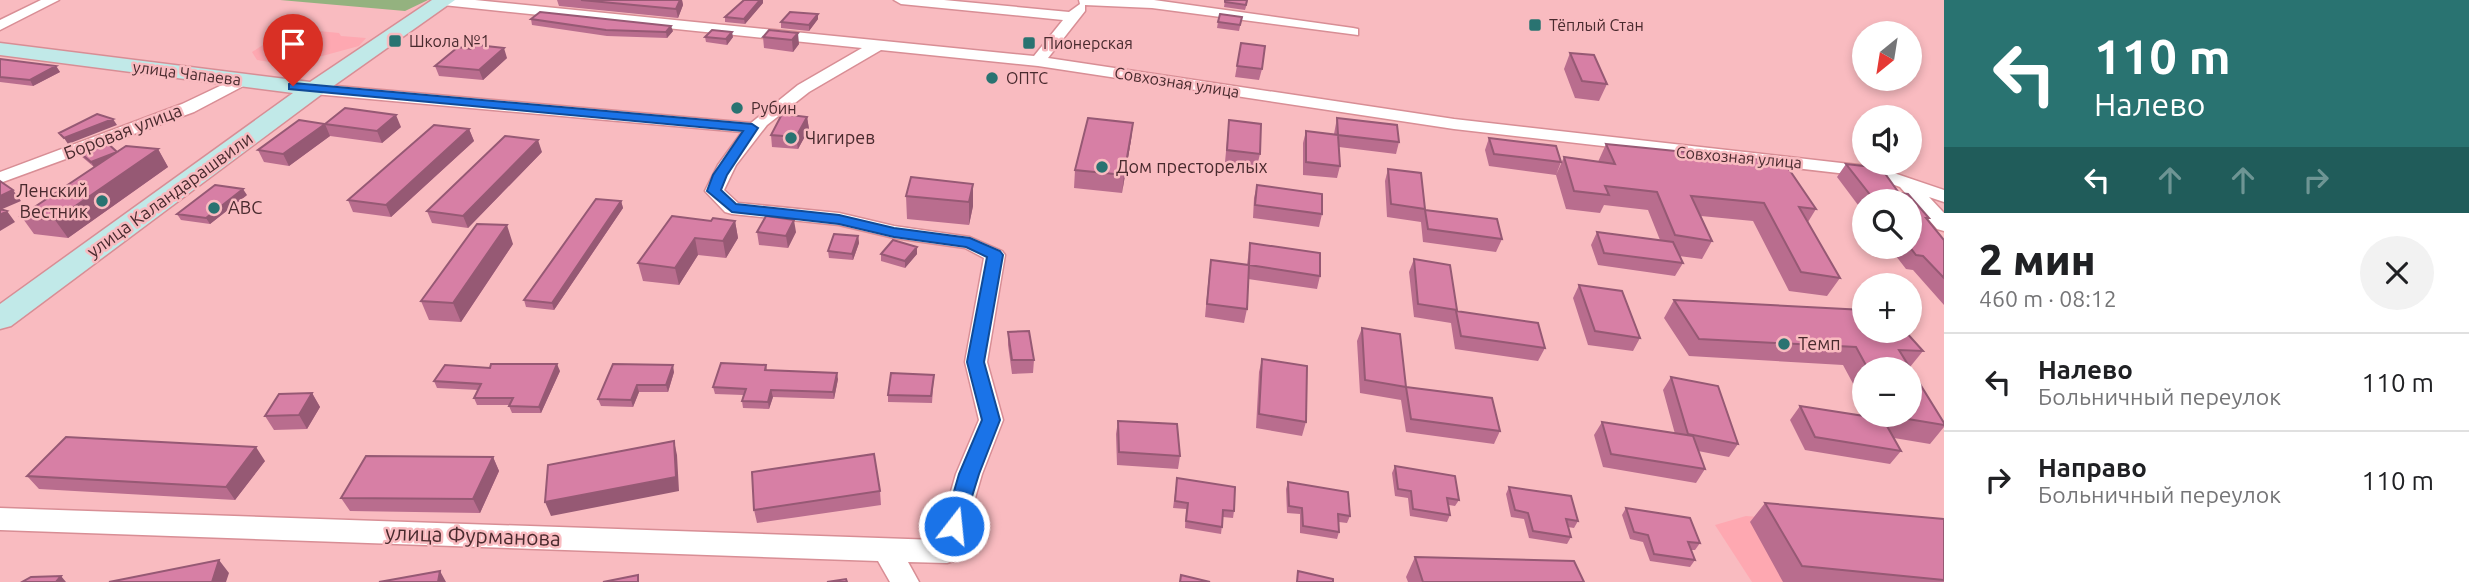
<!DOCTYPE html>
<html lang="ru">
<head>
<meta charset="utf-8">
<style>
  body { margin:0; font-family:Ubuntu,sans-serif; background:#f2f2f2; color:#202124; height:100vh; display:flex; flex-direction:column; font-size:26px; white-space:nowrap }
  * { box-sizing:border-box; margin:0 }
  p { font-size:23px; color:#757577 }
  .icon { flex:none; width:38px; height:38px; fill:none; stroke:currentColor; stroke-width:2; stroke-linecap:round; stroke-linejoin:round }
  .map { position:relative; flex:1; overflow:hidden }
  .details { display:flex; flex-direction:column; background:#fff; width:525px }
  .details>* { flex:none }
  .banner { background:#297371; color:#fff; overflow:hidden }
  .needle { width:46px; rotate:210deg }
  .controls { position:absolute; left:1852px; top:21px; display:grid; gap:14px }
  .controls a { display:grid; place-items:center; width:70px; height:70px; border-radius:50%; background:#fff; box-shadow:0 4px 10px #0003; font-size:35px }
  .pin { position:absolute; display:grid; place-items:center; width:60px; height:60px; color:#fff; margin:-72px -30px; border-radius:50% 50% 50% 0; rotate:-45deg; box-shadow:0 0 7px #0007 }
  .pin .icon { rotate:45deg }
  .me { position:absolute; width:77px; margin:-38px; rotate:16deg; stroke-linejoin:round; filter:drop-shadow(0 0 5px #0008) }
  .turn { display:flex; align-items:center; gap:24px; height:147px; padding:0 35px; font-size:32px }
  .turn .icon { width:91px; height:91px; stroke-width:2.5 }
  .turn b { display:block; font-size:49px; line-height:60px }
  .lanes { display:flex; align-items:center; height:66px; padding:0 35px; background:#0003; justify-content:center; gap:35px; direction:ltr }
  .lanes .off { opacity:.35 }
  .round { display:grid; place-items:center; flex:none; width:74px; height:74px; border-radius:37px; background:#f2f2f2 }
  .head { display:flex; align-items:center; justify-content:space-between; height:119px; padding:0 35px }
  h1 { font-size:42px; font-weight:800; line-height:52px }
  ul { padding:0; list-style:none }
  li { display:flex; align-items:center; gap:21px; height:98px; padding:0 35px; border-top:2px solid #e0e0e0 }
  li div { flex:1 }
  li b { display:block; font-size:26px }
  li em { font-style:normal }
  main { display:flex; flex:1; min-height:0 }
  .map>svg:first-child { display:block }
</style>
</head>
<body>
<main>
<div class="map">
<svg width="1944" height="582" viewBox="0 0 1944 582">
  <rect width="100%" height="100%" fill="#f9bbc0"/>
  <path fill="#fea8b1" d="M289,28L339,33L341,36L366,38L359,46L289,65L257,60L252,52Z
    M1746,516L1944,531V582H1752L1715,525Z"/>
  <path fill="#94b27f" d="M280,0H428L405,11Z"/>
  <g fill="none" stroke-linecap="round" stroke-linejoin="round">
    <g stroke="#d88e95" stroke-width="3">
      <path id="minor" d="M41,0H59L0,30V20Z
        M437,0H475L1034,56L1063,20L901,4L894,0H944L1069,12L1080,4L1079,0H1154L1353,28L1358,29V35L1152,8L1085,5V11L1048,58L1454,119L1876,167L1944,190V202L1929,197L1944,213V231L1937,229L1900,187L1873,177L1454,129L1038,66L881,50L809,92L767,125L736,165L724,190L738,203L839,213L894,226L970,237L1002,251L1005,255L987,362L1003,420L982,474L957,560L947,563L908,562L919,582H890L878,561L0,530V508L937,540L956,474L979,420L965,362L984,258L965,248L894,238L839,225L732,214L725,212L705,191L718,165L742,132L314,94L306,89L314,84L751,123L798,85L862,48L443,5Z
        M243,75L249,77V83L194,112L0,183V172L182,104Z"/>
    </g>
    <g stroke="#d88e95" stroke-width="3">
      <path id="secondary" d="M432,0H455L322,94L11,326L0,329V304L293,93L0,55V43L310,82Z"/>
    </g>
    <use href="#minor" fill="#fff" fill-rule="evenodd"/>
    <use href="#secondary" fill="#c1e9e8" fill-rule="evenodd"/>
  </g>
  <path fill="#b96d8e" d="M557,0H682L683,5L678,18L559,6Z
    M744,0H763V3L745,24L725,22V17Z
    M1225,0H1248L1245,10L1224,7Z
    M531,19L673,31L667,38L607,36L532,25Z
    M818,19L809,31L781,28V22Z
    M1218,22H1241L1239,31L1217,28Z
    M769,30L799,44L793,52L764,48L763,37Z
    M705,37H733L727,45L706,42Z
    M1241,43L1262,69L1259,80L1235,77Z
    M471,49L507,58L483,80L439,76L435,66Z
    M1570,53L1607,84L1599,101L1575,98L1564,69Z
    M0,59L56,66L60,72L33,86L0,82Z
    M807,117L809,129L798,149L772,147L771,135Z
    M1337,118L1399,142L1396,154L1339,147L1340,166L1337,178L1303,175V143L1306,131L1334,134Z
    M1229,120L1260,154L1257,166L1225,162Z
    M1133,123L1131,140L1122,193L1074,188L1075,170Z
    M325,124L401,127L382,143L330,136L289,166L264,162L258,150Z
    M469,129L474,141L391,217L353,212L348,200Z
    M1489,138L1561,162L1556,175L1489,166L1485,150Z
    M1606,144L1816,209L1808,222L1840,278L1827,296L1789,291L1753,221L1701,216L1712,241L1702,259L1679,256L1683,263L1675,276L1598,265L1591,245L1597,232L1660,240L1648,210L1604,205L1600,213L1566,209L1556,175L1564,157L1598,162Z
    M158,149L168,167L68,238L34,234L21,216L94,167L81,156L77,150L117,152Z
    M542,152L468,228L432,223L427,211Z
    M1846,164L1881,168L1899,193L1908,194L1929,218L1927,220L1944,240V305L1913,270L1906,269L1889,247H1909V201H1864V213L1837,177Z
    M1388,169L1425,210L1502,239L1496,252L1423,242L1421,222L1387,217L1385,181Z
    M973,184V206L969,225L907,219L906,196Z
    M1257,185L1322,214L1319,227L1253,218L1254,198Z
    M247,195L210,224L181,220L177,214Z
    M621,201L623,208L554,310L526,307L524,300Z
    M711,221H735L738,238L726,258L698,255L679,285L643,281L638,263Z
    M757,232H796L788,248L759,245Z
    M858,236L859,243L853,260L829,258L828,251Z
    M1250,243L1320,276L1317,289L1248,279L1247,309L1244,323L1205,317L1209,273L1211,260L1247,265Z
    M513,244L461,322L429,320L421,301Z
    M917,247V254L905,268L881,261V254Z
    M1414,259L1456,311L1545,348L1538,361L1455,349L1451,323L1414,317L1409,272Z
    M1579,285L1640,338L1633,351L1588,345L1573,298Z
    M1674,300L1923,351L1910,367L1944,423V427L1930,444L1894,438L1901,451L1890,464L1805,450L1790,420L1800,406L1871,417L1870,415H1909V369H1864V404L1843,365L1689,356L1664,318Z
    M1362,328L1406,387L1500,431L1494,444L1406,432L1401,400L1360,393L1357,341Z
    M1008,332L1034,360L1033,373L1012,374L1008,345Z
    M1262,359L1306,422L1302,436L1256,428L1259,372Z
    M613,364L674,372L668,392H639L633,407L601,406L598,399Z
    M766,365L767,370L838,379L834,399L773,397L769,409L743,408L742,401L743,395L715,394L713,387Z
    M560,371L541,413H512L509,406L510,405H477L474,398L478,390L437,388L434,381Z
    M934,375L932,403L888,402V395Z
    M1671,377L1738,444L1729,457L1698,451L1705,469L1696,483L1603,467L1594,435L1602,422L1675,434L1663,390Z
    M312,393L320,407L307,429L274,430L265,416Z
    M1118,421L1180,456L1178,469L1117,465L1116,434Z
    M493,457L499,471L480,513L350,511L341,498Z
    M265,461L235,500L39,489L27,476Z
    M1395,466L1459,500L1455,506L1449,505L1450,515L1447,522L1410,516L1408,498L1395,496L1392,473Z
    M1177,478L1234,511L1233,518L1223,517L1221,534L1185,528L1186,509L1173,508Z
    M1288,482L1350,516L1347,523L1339,522V532L1337,539L1300,533V514L1287,513L1286,489Z
    M1509,487L1578,521L1574,528L1568,527L1571,537L1567,544L1529,538L1524,519L1511,517L1506,494Z
    M880,491L881,505L757,523L754,510Z
    M1765,503L1944,519V582H1783L1750,522Z
    M1626,508L1700,543L1695,550H1691L1695,560L1690,567L1650,561L1643,542L1630,539L1622,515Z
    M1415,557L1584,582H1408L1406,577Z"/>
  <path fill="#965974" d="M680,0H682L683,5L678,18L676,9Z
    M760,0H763V3L745,24L744,19Z
    M818,14V19L809,31V25Z
    M671,26L673,31L667,38L666,32Z
    M732,32L733,37L727,45L726,39Z
    M798,33L799,44L793,52L792,40Z
    M504,48L507,58L483,80L479,70Z
    M56,66L60,72L33,86L30,80Z
    M396,115L401,127L382,143L377,131Z
    M807,117L809,129L798,149L796,137Z
    M113,119L117,125L68,144L64,138Z
    M1133,123L1131,140L1122,193L1124,175Z
    M325,124L330,136L289,166L283,154Z
    M469,129L474,141L391,217L386,205Z
    M538,140L542,152L468,228L463,216Z
    M158,149L168,167L68,238L55,220Z
    M117,152L95,169L91,162Z
    M973,184V206L969,225V202Z
    M243,189L247,195L210,224L206,218Z
    M13,190L21,201L0,210V196Z
    M621,201L623,208L554,310L552,303Z
    M7,211L15,222L0,231V215Z
    M794,220L796,232L788,248L786,236Z
    M735,221L738,238L726,258L723,241Z
    M507,225L513,244L461,322L453,303Z
    M858,236L859,243L853,260L852,254Z
    M695,238L698,255L679,285L675,268Z
    M917,247V254L905,268V261Z
    M557,364L560,371L541,413L539,407Z
    M673,365L674,372L668,392L666,385Z
    M837,373L838,379L834,399L833,392Z
    M637,385L639,392L633,407L631,400Z
    M771,390L773,397L769,409L768,402Z
    M312,393L320,407L307,429L299,415Z
    M674,441L677,455L679,491L551,516L545,502Z
    M256,447L265,461L235,500L226,487Z
    M493,457L499,471L480,513L473,499Z
    M219,560L229,573L226,582H212Z
    M440,571L446,582H438Z
    M61,576L66,582H56Z"/>
  <path fill="#d77fa5" stroke="#965974" stroke-width="2" d="M581,0H680L676,9Z
    M744,0H760L744,19L725,17Z
    M1225,0H1247L1246,5L1225,2Z
    M540,12L671,26L666,32L606,30L531,19Z
    M790,12L818,14L809,25L781,22Z
    M1220,14L1242,17L1240,25L1218,22Z
    M712,30L732,32L726,39L705,37Z
    M769,30L798,33L792,40L763,37Z
    M1241,43L1265,46L1262,69L1237,66Z
    M477,45L504,48L479,70L435,66L458,47L471,49Z
    M1570,53L1594,55L1607,84L1582,81Z
    M0,59L56,66L30,80L0,77Z
    M345,108L396,115L377,131L325,124Z
    M97,114L113,119L64,138L59,133Z
    M782,114L807,117L796,137L771,135Z
    M1088,118L1133,123L1124,175L1075,170Z
    M1337,118L1397,125L1399,142L1338,135Z
    M299,120L325,124L283,154L258,150Z
    M1229,120L1261,124L1260,154L1227,150Z
    M434,125L469,129L386,205L348,200Z
    M1306,131L1338,135L1340,166L1306,162Z
    M505,136L538,140L463,216L427,211Z
    M1489,138L1556,146L1561,162L1494,154Z
    M104,140L117,152L91,162L77,150Z
    M1606,144L1784,162L1816,209L1799,207L1840,278L1801,272L1764,203L1691,196L1712,241L1675,235L1657,192L1605,186L1609,195L1574,191L1564,157L1615,164Z
    M126,146L158,149L55,220L21,216Z
    M1846,164L1881,168L1899,193L1908,194L1929,218H1926L1944,240V278L1923,256L1916,255L1909,246V201H1875Z
    M1388,169L1421,173L1425,209L1391,204Z
    M911,177L973,184L969,202L906,196Z
    M0,181L13,190L0,196Z
    M215,185L243,189L206,218L177,214Z
    M1257,185L1322,194V214L1255,205Z
    M596,199L621,201L552,303L524,300Z
    M0,209L7,211L0,215Z
    M1425,210L1497,219L1502,239L1428,229Z
    M672,216L711,221L713,218L735,221L723,241L695,238L675,268L638,263Z
    M766,216L794,220L786,236L757,232Z
    M477,224L507,225L453,303L421,301Z
    M1597,232L1673,242L1683,263L1604,253Z
    M834,234L858,236L852,254L828,251Z
    M893,240L917,247L905,261L881,254Z
    M1250,243L1320,253V276L1249,265L1247,309L1207,304L1211,260L1249,265Z
    M1414,259L1450,265L1457,310L1418,304Z
    M1579,285L1622,291L1640,338L1595,331Z
    M1674,300L1864,310V331H1905L1923,351L1899,350L1944,423V425L1896,417L1894,415H1909V369H1868L1856,347L1699,339Z
    M1456,311L1538,323L1545,348L1461,336Z
    M1362,328L1400,334L1406,387L1365,380Z
    M1029,331L1034,360H1012L1008,332Z
    M1262,359L1307,366L1306,422L1259,414Z
    M721,363L766,365L765,370L837,373L833,392L771,390L768,402L742,401L746,389L713,387Z
    M491,364H557L539,407L509,406L513,398H474L481,384L434,381L445,365L490,368Z
    M613,364L673,365L666,385H637L631,400L598,399Z
    M891,373L934,375L931,396L888,395Z
    M1671,377L1718,386L1738,444L1688,434Z
    M1406,387L1492,398L1500,431L1411,419Z
    M312,393L299,415L265,416L279,394Z
    M1800,406L1883,419L1901,451L1815,437Z
    M1118,421L1177,424L1180,456L1119,452Z
    M1602,422L1693,436L1705,469L1611,454Z
    M66,437L256,447L226,487L27,476Z
    M674,441L676,477L545,502L548,465Z
    M874,454L880,491L754,510L752,472Z
    M366,456L493,457L473,499L341,498Z
    M1395,466L1455,476L1459,500L1447,498L1450,515L1413,509L1411,491L1398,489Z
    M1177,478L1235,487L1234,511L1223,510L1222,527L1186,521L1188,503L1175,501Z
    M1288,482L1348,492L1350,516L1338,514L1339,532L1303,526L1302,508L1289,506Z
    M1509,487L1571,496L1578,521L1566,519L1571,537L1533,531L1528,513L1515,510Z
    M1765,503L1944,519V580L1802,566Z
    M1626,508L1690,518L1700,543L1688,542L1695,560L1654,554L1648,535L1634,532Z
    M1415,557L1574,561L1584,582H1423Z
    M219,560L212,582H109Z
    M440,571L438,582H379Z
    M1298,571L1333,579V582H1297Z
    M638,575V582H603Z
    M1181,575L1210,582H1180Z
    M61,576L56,582H22L31,577Z
    M846,579L847,582H827Z"/>
  <path fill="#1a73e8" stroke="#114b97" stroke-width="2" d="M293,83L752,124L758,128L727,175L721,190L736,204L839,215L894,228L970,238L1000,251L1003,255L984,362L1000,420L979,474L961,532H947L944,526L959,474L982,420L967,362L987,257L966,247L894,237L839,224L732,212L707,191L713,175L743,131L289,89V84Z"/>
  <g fill="#297371" stroke="#f9bbc0" stroke-width="2.5">
    <rect x="1528" y="18" width="14" height="14" rx="3.5"/>
    <rect x="388" y="34" width="14" height="14" rx="3.5"/>
    <rect x="1022" y="36" width="14" height="14" rx="3.5"/>
    <circle cx="992" cy="78" r="7"/>
    <circle cx="737" cy="108" r="7"/>
    <circle cx="791" cy="138" r="7"/>
    <circle cx="1102" cy="167" r="7"/>
    <circle cx="102" cy="201" r="7"/>
    <circle cx="214" cy="208" r="7"/>
    <circle cx="1784" cy="344" r="7"/>
  </g>
  <g text-anchor="middle" stroke-width="5" stroke-linejoin="round" paint-order="stroke">
    <g font-size="16" fill="#492a2e" stroke="#f9bbc0" text-anchor="start">
      <text x="1549" y="31">Тёплый Стан</text>
      <text x="409" y="47">Школа №1</text>
      <text x="1043" y="49">Пионерская</text>
      <text x="1006" y="84">ОПТС</text>
      <text x="751" y="114">Рубин</text>
    </g>
    <g font-size="16" fill="#492a2e" stroke="#f9bbc0">
      <text transform="translate(187 73) rotate(7)" y="6">улица Чапаева</text>
      <text transform="translate(1177 82) rotate(9)" y="6">Совхозная улица</text>
      <text transform="translate(1739 157) rotate(5)" y="6">Совхозная улица</text>
    </g>
    <g font-size="18" fill="#492a2e" stroke="#f9bbc0">
      <text transform="translate(123 132) rotate(-21)" y="6">Боровая улица</text>
      <text transform="translate(170 195) rotate(-36)" y="6">улица Каландарашвили</text>
    </g>
    <g font-size="18" fill="#492a2e" stroke="#f9bbc0" text-anchor="start">
      <text x="805" y="144">Чигирев</text>
      <text x="1116" y="173">Дом престорелых</text>
      <text x="88" y="197" text-anchor="end">Ленский<tspan x="88" dy="21">Вестник</tspan></text>
      <text x="228" y="214">ABC</text>
      <text x="1798" y="350">Темп</text>
    </g>
    <g font-size="21" fill="#492a2e" stroke="#f9bbc0">
      <text transform="translate(473 536) rotate(2)" y="7">улица Фурманова</text>
    </g>
  </g>
</svg>
<div class="controls">
<a><svg class="needle" viewBox="-14 -14 28 28"><path d="M0-13l5 13h-10z" fill="#e53935"/><path d="M0 13l5-13h-10z" fill="#757577"/></svg></a>
<a><svg class="icon" aria-label="sound" viewBox="0 0 24 24"><path d="M4 9h4l5-4v14l-5-4H4zM17 9q2 3 0 6"/></svg></a>
<a><svg class="icon" aria-label="search" viewBox="0 0 24 24"><circle cx="10" cy="10" r="6"/><path d="M15 15l6 6"/></svg></a>
<a>+</a>
<a>−</a>
</div>
<div class="pin" style="left:293px;top:86px;background:#d93025"><svg class="icon" aria-label="arrive" viewBox="0 0 24 24"><path d="M6 21V4h12l-3 4 3 4H6"/></svg></div>
<svg class="me" style="left:954px;top:526px" viewBox="-20 -20 40 40"><circle r="17" fill="#1a73e8" stroke="#fff" stroke-width="3"/><path d="M0-11L8 9 0 5-8 9z" fill="#fff"/></svg>
</div>
<section class="details">
<div class="banner">
<div class="turn"><svg class="icon" aria-label="left" viewBox="0 0 24 24"><path d="M17 20v-9H6M10 6l-5 5 5 5"/></svg><div><b>110 m</b>Налево</div></div>
<div class="lanes"><svg class="icon" aria-label="left" viewBox="0 0 24 24"><path d="M17 20v-9H6M10 6l-5 5 5 5"/></svg><svg class="icon off" aria-label="ahead" viewBox="0 0 24 24"><path d="M12 20V5M6 11l6-6 6 6"/></svg><svg class="icon off" aria-label="ahead" viewBox="0 0 24 24"><path d="M12 20V5M6 11l6-6 6 6"/></svg><svg class="icon off" aria-label="right" viewBox="0 0 24 24"><path d="M7 20v-9h11M14 6l5 5-5 5"/></svg></div>
</div>
<div class="head"><div><h1>2 мин</h1><p>460 m · 08:12</p></div><a class="round"><svg class="icon" aria-label="close" viewBox="0 0 24 24"><path d="M6 6l12 12M18 6L6 18"/></svg></a></div>
<ul>
<li><svg class="icon" aria-label="left" viewBox="0 0 24 24"><path d="M17 20v-9H6M10 6l-5 5 5 5"/></svg><div><b>Налево</b><p>Больничный переулок</p></div><em>110 m</em></li>
<li><svg class="icon" aria-label="right" viewBox="0 0 24 24"><path d="M7 20v-9h11M14 6l5 5-5 5"/></svg><div><b>Направо</b><p>Больничный переулок</p></div><em>110 m</em></li>
</ul>
</section>
</main>
</body>
</html>
